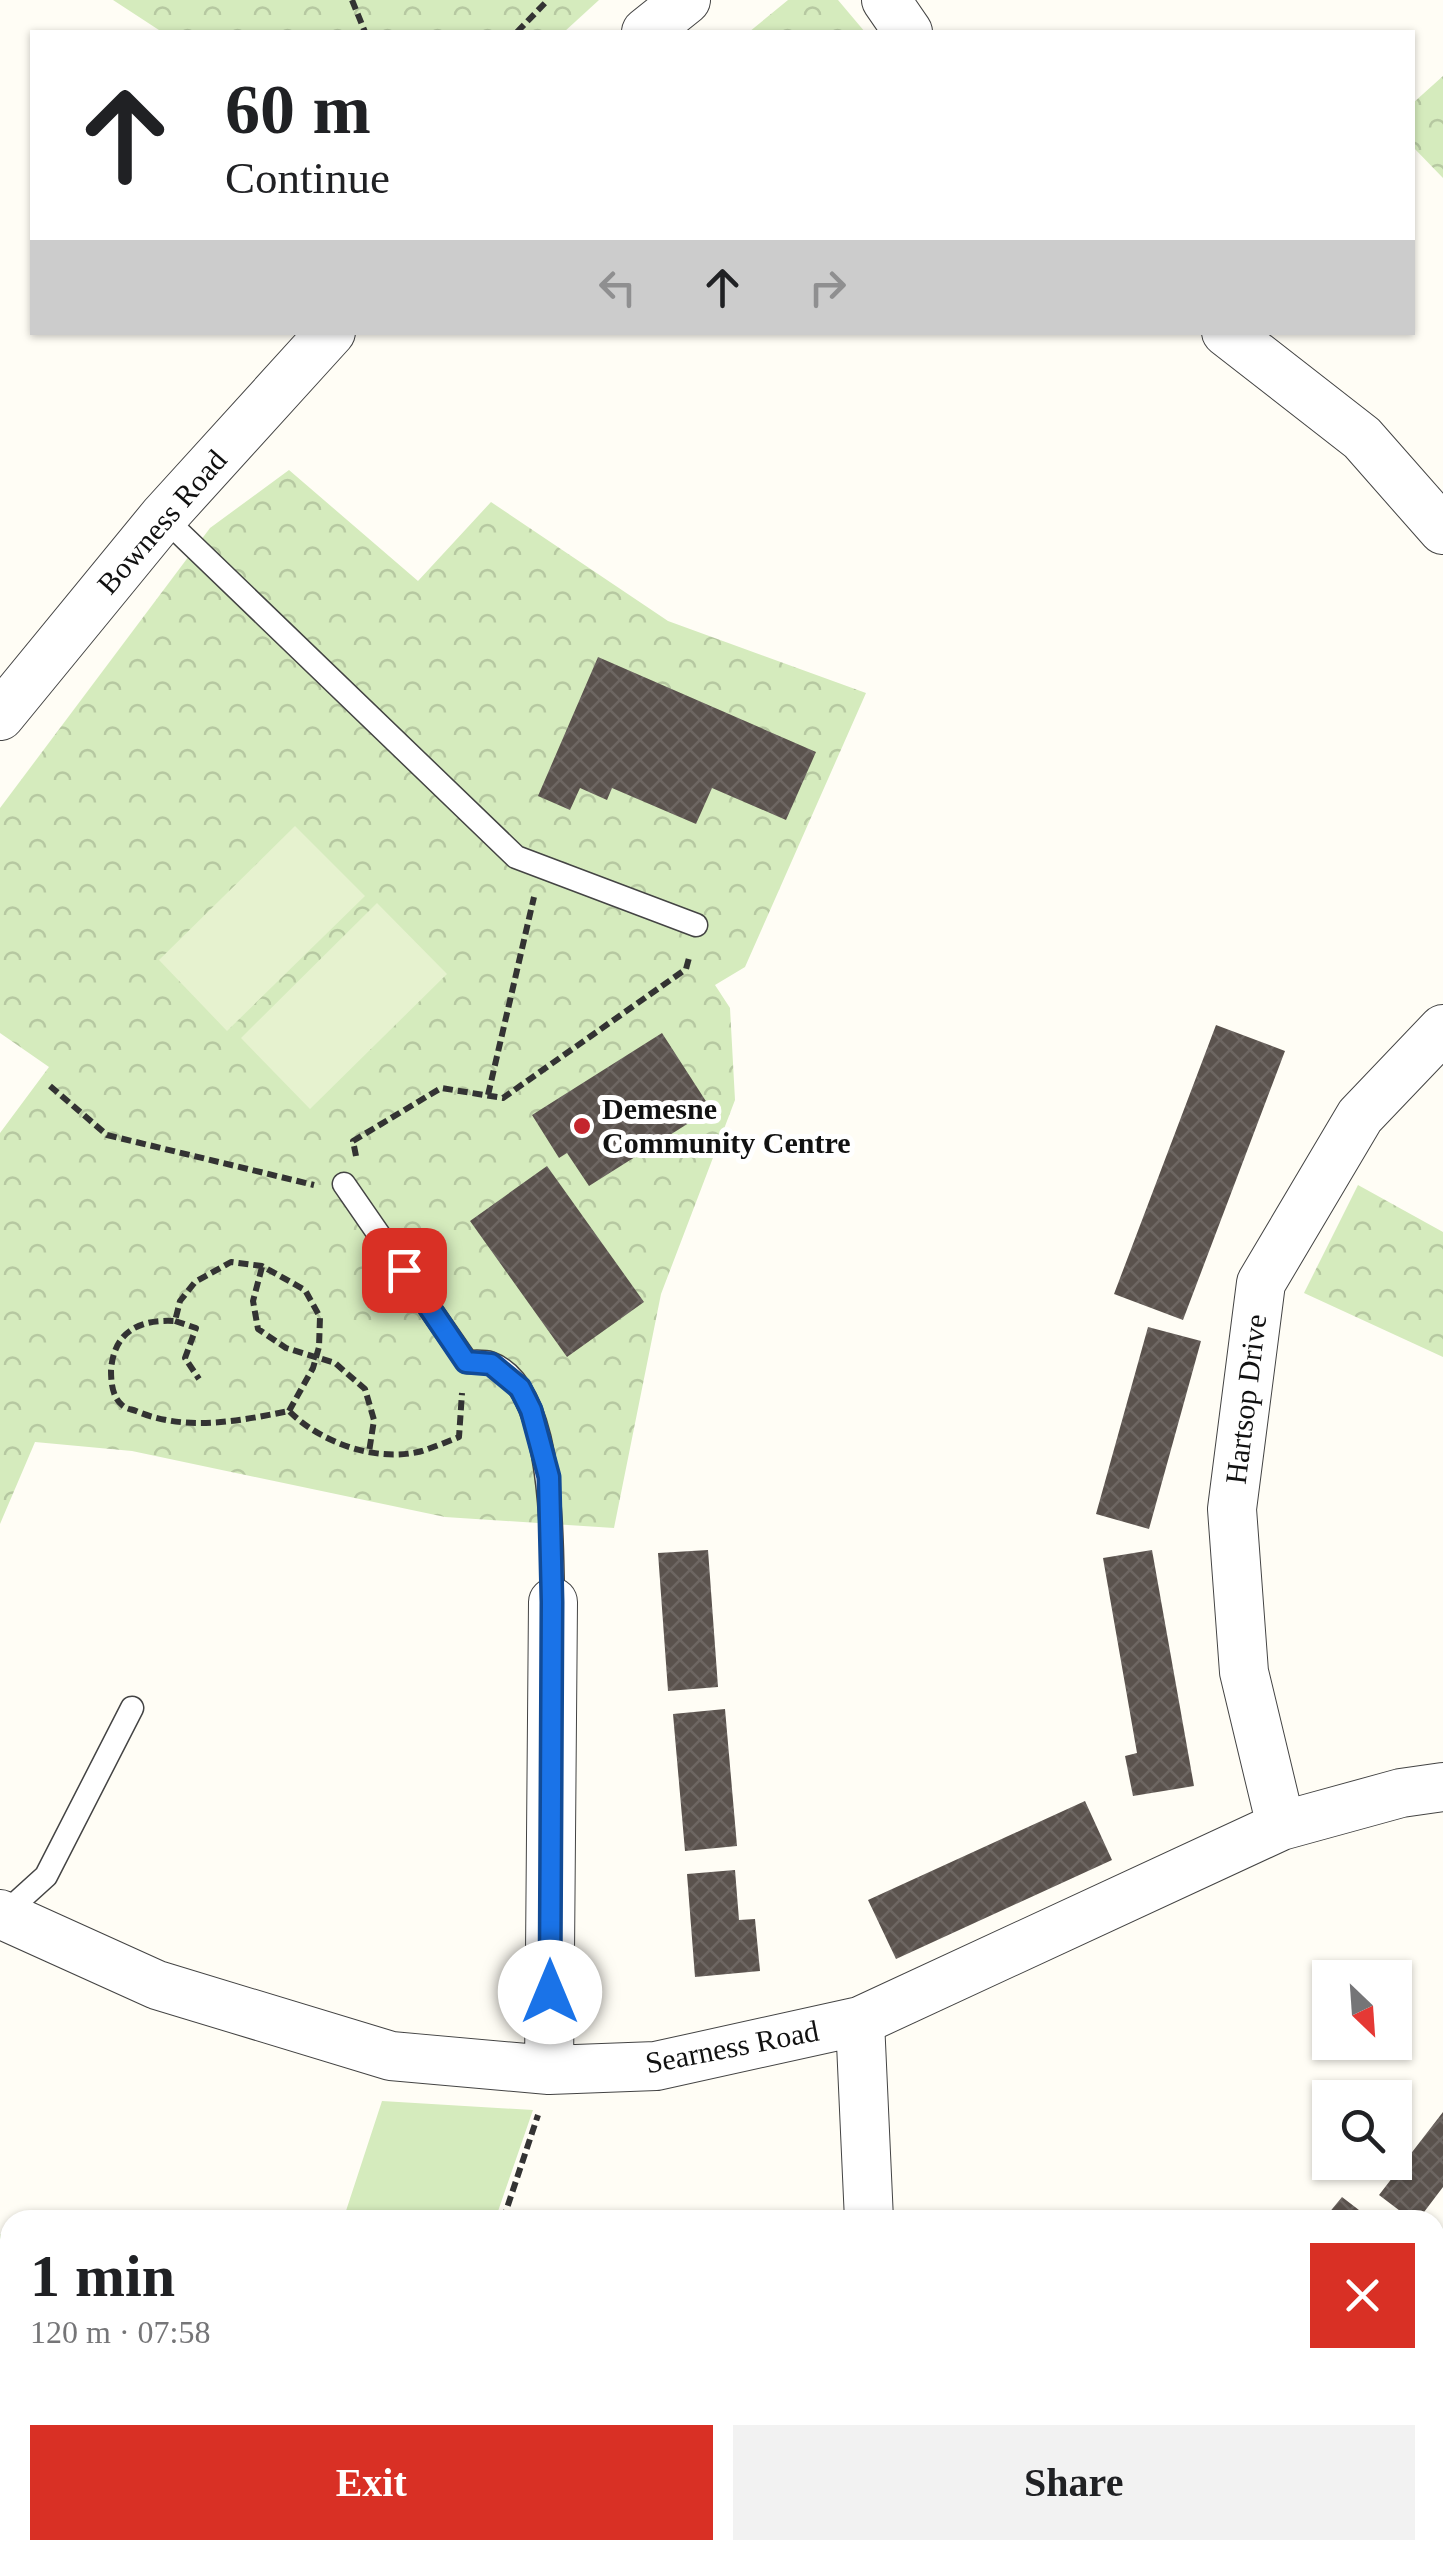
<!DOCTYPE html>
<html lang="en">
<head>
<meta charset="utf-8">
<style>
  body { margin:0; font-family:Georgia,serif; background:#f2f2f2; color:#202124; height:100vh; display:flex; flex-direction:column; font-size:38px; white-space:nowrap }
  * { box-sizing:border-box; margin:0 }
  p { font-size:32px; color:#757577 }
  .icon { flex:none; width:55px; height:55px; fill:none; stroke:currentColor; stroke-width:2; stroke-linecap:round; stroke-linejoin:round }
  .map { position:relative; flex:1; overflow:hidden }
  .details { position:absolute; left:0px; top:2210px; width:1445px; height:350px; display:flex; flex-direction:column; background:#fff; border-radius:30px 30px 0 0; box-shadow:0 2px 8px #0004 }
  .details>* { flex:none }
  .top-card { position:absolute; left:30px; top:30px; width:1385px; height:305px; border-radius:0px; box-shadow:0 2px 8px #0004; background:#fff; color:#202124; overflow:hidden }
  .needle { width:65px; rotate:155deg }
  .tools { position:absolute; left:1312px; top:1960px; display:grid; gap:20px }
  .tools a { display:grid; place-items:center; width:100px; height:100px; border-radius:0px; background:#fff; box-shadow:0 2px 8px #0004; font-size:50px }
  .pin { position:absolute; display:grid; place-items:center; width:85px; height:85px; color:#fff; margin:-42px; border-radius:20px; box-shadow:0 5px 15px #0006 }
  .me { position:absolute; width:110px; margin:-55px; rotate:0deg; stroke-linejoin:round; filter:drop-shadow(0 0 8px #0008) }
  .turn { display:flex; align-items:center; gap:35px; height:210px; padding:0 30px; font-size:45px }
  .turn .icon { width:130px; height:130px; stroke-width:2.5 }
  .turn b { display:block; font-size:70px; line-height:85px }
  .lanes { display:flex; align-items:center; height:95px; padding:0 30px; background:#0003; justify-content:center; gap:50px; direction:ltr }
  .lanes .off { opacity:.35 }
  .round { display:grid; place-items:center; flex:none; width:105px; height:105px; border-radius:0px; background:#f2f2f2 }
  .summary { display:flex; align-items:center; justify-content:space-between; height:170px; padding:0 30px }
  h1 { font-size:60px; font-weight:700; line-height:75px }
  .button { display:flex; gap:20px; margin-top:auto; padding:20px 30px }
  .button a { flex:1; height:115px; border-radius:0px; background:#d93025; color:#fff; font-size:40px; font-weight:700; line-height:115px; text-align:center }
  .button a+a { background:#f2f2f2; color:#202124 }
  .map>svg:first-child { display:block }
</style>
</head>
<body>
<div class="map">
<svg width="1443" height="2560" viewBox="0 0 1443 2560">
  <defs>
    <pattern id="park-crowns" width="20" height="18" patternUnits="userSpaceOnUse" patternTransform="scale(2.5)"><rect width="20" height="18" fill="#d5ebbd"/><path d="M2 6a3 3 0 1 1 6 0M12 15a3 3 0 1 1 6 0" fill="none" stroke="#b6c8a1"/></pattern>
    <pattern id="building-cross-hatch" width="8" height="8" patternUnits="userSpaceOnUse" patternTransform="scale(2.5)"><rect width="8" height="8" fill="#5a524d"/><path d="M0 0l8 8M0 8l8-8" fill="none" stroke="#6d6662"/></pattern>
  </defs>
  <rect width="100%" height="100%" fill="#fffdf5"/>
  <path fill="#d5ebbd" d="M382,2101L533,2110L495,2220H343Z
    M0,2234L10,2236V2550H386L382,2560H0Z"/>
  <path fill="url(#park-crowns)" d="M113,0H599L564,32H162Z
    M788,0H838L865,32H749Z
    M1443,76V178L1412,146L1413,103Z
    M289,470L418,581L491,502L668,621L866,693L745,967L715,985L730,1008L735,1100L661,1294L614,1528L445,1517L132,1451L35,1442L0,1524V1133L49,1067L0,1033V808L210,528Z
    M1358,1185L1443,1232V1357L1304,1293Z"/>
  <path fill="#e6f2cf" d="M295,826L365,896L227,1031L159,960Z
    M377,903L447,974L310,1109L241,1038Z"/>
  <path fill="url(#building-cross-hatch)" d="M598,657L816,752L786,820L712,788L696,824L612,788L607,800L580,788L570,810L538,796Z
    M1216,1025L1285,1051L1183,1320L1114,1294Z
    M662,1033L711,1109L589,1186L567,1153L559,1158L532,1115Z
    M547,1166L644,1302L567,1357L470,1221Z
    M1148,1327L1201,1341L1149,1529L1096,1514Z
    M708,1550L718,1687L668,1691L658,1553Z
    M1152,1550L1194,1786L1133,1796L1125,1756L1137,1753L1103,1558Z
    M725,1709L737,1846L685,1851L673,1714Z
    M1085,1801L1112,1860L896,1959L868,1900Z
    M735,1870L739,1920L755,1919L760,1971L695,1977L687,1874Z
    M1443,2112V2187L1418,2220H1412L1379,2195Z
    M1342,2197L1372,2220H1323Z
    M182,2550H316L313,2560H179Z"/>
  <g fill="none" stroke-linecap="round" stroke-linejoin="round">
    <g stroke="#444" stroke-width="25">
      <path id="lane" d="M163,517L516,857L696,925
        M344,1184L467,1362C473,1362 484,1361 490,1363C556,1387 551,1544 553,1602
        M3,1915L46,1876L132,1708
        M73,2554L90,2560
        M168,2560L171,2550"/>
    </g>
    <g stroke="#444" stroke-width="50">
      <path id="street" d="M886,0L908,32
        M646,32L686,0
        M1226,332L1362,438L1443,530
        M0,716L163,517L331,332
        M1281,1826L1244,1672L1232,1509L1261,1283L1360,1116L1443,1029
        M0,1914L157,1985L391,2056L549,2070L656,2066L860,2021L1281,1826L1401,1793L1443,1787
        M860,2021L869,2220
        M549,2070L553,1602
        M1435,2305L1443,2295
        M767,2560L770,2550"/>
    </g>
    <path stroke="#333" stroke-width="6" stroke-dasharray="10 5" stroke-linecap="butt" d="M352,0L365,32
      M517,32L548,0
      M50,1086L107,1135L314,1185
      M488,1095L534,897
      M356,1156L353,1141L441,1088L503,1098L686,969L689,958
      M262,1267L253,1301L258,1329L286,1348L335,1363L365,1389L374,1420L369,1452
      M175,1321L196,1328L185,1358L199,1379
      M289,1411L313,1368L319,1347L320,1317L305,1290L262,1266L231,1262L195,1282L180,1301L175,1321C140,1319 114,1331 111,1370C111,1381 112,1397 122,1405C126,1409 131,1409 136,1411C185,1432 239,1421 289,1411C321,1443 377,1463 422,1451C434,1447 447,1442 459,1437L462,1393
      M503,2220L538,2115
      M1435,2475L1443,2481
      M390,2560L393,2550"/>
    <use href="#lane" stroke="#fff" stroke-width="22"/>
    <use href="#street" stroke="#fff" stroke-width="48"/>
  </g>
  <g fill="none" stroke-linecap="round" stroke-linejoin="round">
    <g stroke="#114b97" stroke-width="25">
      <path id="route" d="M404,1270L466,1362L491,1364L520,1388L531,1410L549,1477L552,1602L550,1992"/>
    </g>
    <use href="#route" stroke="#1a73e8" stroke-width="18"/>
  </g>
  <circle fill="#c4262e" stroke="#fff" stroke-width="4" cx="582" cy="1126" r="10"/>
  <g text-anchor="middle" stroke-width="10" stroke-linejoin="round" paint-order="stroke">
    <g font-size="30" fill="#111" stroke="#fff">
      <text transform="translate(162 522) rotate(-49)" y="10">Bowness Road</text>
      <text transform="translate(1246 1399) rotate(-83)" y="10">Hartsop Drive</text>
      <text transform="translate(732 2047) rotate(-11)" y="10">Searness Road</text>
    </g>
    <g font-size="30" font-weight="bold" fill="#111" stroke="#fff" text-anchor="start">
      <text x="602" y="1119">Demesne<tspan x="602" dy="34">Community Centre</tspan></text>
    </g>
  </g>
</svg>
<div class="tools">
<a><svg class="needle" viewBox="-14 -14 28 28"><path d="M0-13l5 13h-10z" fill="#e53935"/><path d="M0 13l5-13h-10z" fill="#757577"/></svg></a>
<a><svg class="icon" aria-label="search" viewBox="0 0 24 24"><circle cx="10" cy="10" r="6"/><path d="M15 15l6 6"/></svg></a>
</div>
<div class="pin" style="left:404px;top:1270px;background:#d93025"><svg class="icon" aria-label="arrive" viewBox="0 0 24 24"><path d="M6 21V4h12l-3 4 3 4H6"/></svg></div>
<svg class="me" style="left:550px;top:1992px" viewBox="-20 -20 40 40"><circle r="19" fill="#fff"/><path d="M0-13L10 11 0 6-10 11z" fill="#1a73e8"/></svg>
<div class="top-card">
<div class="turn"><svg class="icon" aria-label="ahead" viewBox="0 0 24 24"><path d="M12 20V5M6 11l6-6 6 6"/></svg><div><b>60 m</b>Continue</div></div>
<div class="lanes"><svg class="icon off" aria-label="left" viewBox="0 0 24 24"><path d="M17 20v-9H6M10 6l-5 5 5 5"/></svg><svg class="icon" aria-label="ahead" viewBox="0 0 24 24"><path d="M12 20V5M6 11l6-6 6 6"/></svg><svg class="icon off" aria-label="right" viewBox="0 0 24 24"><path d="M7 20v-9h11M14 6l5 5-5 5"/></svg></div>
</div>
<section class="details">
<div class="summary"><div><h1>1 min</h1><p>120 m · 07:58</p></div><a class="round" style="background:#d93025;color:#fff"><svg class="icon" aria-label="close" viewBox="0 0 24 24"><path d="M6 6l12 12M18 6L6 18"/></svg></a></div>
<div class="button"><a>Exit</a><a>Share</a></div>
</section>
</div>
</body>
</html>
